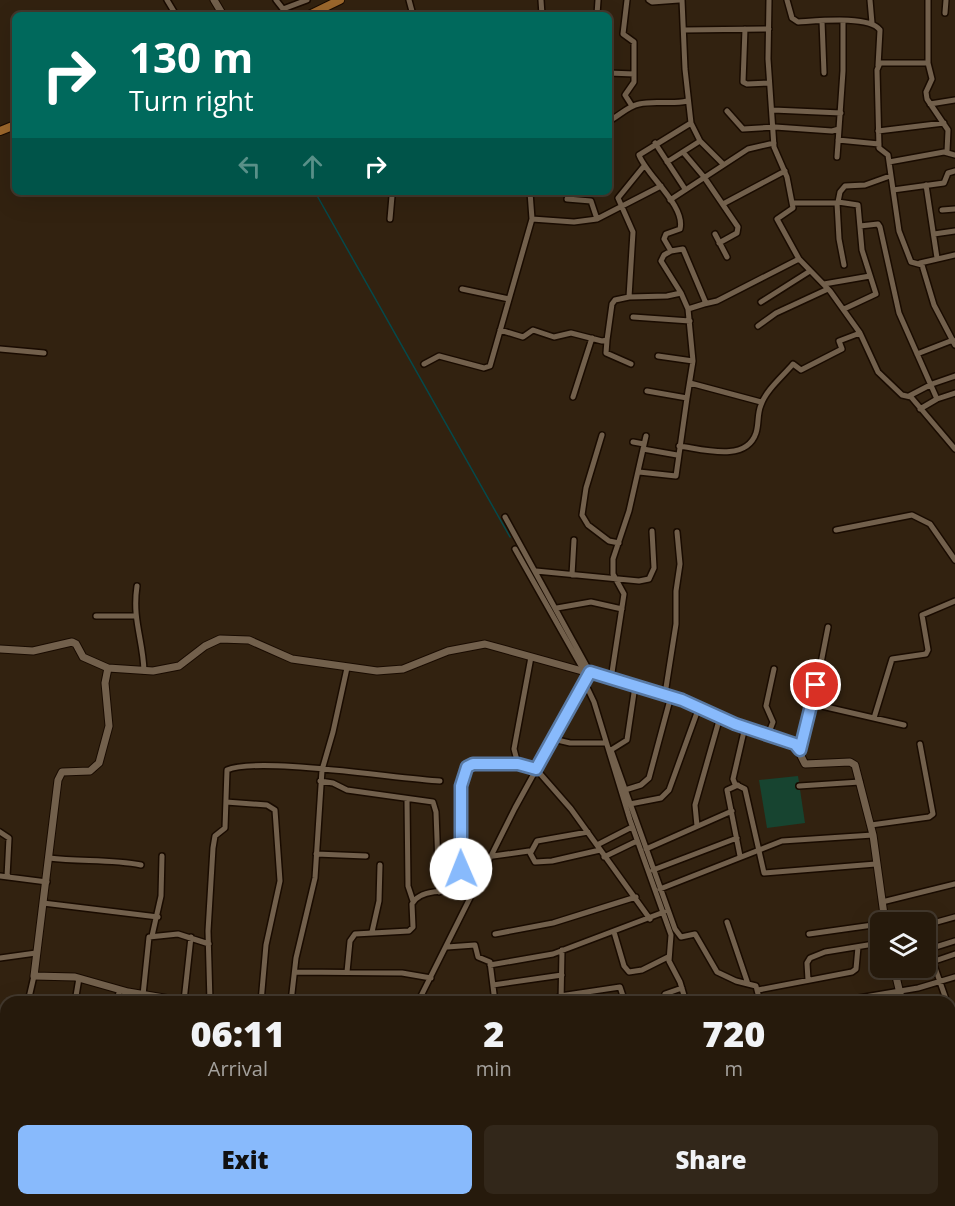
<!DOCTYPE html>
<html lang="en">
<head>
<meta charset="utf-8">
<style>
  body { margin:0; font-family:"Open Sans",sans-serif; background:#32271a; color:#f1f3f6; height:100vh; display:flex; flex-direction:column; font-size:22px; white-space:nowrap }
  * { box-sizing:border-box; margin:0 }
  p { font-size:20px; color:#a4a19d }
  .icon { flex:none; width:33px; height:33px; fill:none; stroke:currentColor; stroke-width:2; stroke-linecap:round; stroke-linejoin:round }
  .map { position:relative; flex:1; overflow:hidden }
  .side { position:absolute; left:0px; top:996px; width:956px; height:210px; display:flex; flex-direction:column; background:#261a0c; border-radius:18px 18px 0 0; box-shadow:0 6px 24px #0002,0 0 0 2px #42382d }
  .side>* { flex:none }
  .guide { position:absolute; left:12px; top:12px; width:600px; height:183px; border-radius:9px; box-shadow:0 6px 24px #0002,0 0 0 2px #42382d; background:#00695c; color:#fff; overflow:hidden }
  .tools { position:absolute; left:870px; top:912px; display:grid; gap:12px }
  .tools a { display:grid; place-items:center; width:66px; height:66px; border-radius:9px; background:#261a0c; box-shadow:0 6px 24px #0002,0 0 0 2px #42382d; font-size:30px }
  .pin { position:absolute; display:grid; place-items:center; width:51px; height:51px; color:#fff; margin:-26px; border:3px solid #fff; border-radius:50%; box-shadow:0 2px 6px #0007 }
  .me { position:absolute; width:66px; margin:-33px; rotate:359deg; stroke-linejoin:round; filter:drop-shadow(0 0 4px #0008) }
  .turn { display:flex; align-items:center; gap:21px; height:126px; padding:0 18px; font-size:27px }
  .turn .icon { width:78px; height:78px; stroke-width:2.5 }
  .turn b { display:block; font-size:42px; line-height:51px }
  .lanes { display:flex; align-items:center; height:57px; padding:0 18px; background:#0003; justify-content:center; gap:30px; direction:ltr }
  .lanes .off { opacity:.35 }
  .eta { display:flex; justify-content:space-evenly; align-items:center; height:102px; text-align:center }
  .eta b { font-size:36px; font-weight:800; line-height:42px }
  .primary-button { display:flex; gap:12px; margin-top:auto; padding:12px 18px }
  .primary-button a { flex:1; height:69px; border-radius:9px; background:#88bafc; color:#111; font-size:24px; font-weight:800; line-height:69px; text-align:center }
  .primary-button a+a { background:#32271a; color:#f1f3f6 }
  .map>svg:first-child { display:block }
</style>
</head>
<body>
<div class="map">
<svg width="955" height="1206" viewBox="0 0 955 1206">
  <rect width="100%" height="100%" fill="#322210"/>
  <path fill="#174430" d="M798,776L805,823L767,828L759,780Z"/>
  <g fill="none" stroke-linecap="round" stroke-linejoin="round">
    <path stroke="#05494b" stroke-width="1.5" d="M315,192L510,537"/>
    <g stroke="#190b00" stroke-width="8">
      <path id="minor" d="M167,0L176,15
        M276,0L283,9L307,0
        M409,0L413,15
        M541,0L542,15
        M627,0L623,34L634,42V82L625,95L632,106
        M649,0L652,2L679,0
        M682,0L685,69L691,123L700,141L723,164
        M769,0L768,59L774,147L787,177L793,208L777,219L799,259L830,291L860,333L878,372L902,395L911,397L955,449
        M787,0L792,18L798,22C816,21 870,15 880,30L878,66
        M870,0L872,23
        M928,0V63
        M945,13L946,0
        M597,15L598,0
        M822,21L824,73
        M745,29L743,82L747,84L769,83
        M684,30L769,29
        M609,73L634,74
        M930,104L955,100
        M773,110L841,113
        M727,111L743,129L775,127L832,131L839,129L843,71V21
        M609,121C619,116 628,106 639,104C655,100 671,105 687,101
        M878,131L944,123
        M838,140L879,144
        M655,143L685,189
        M683,152L704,177L738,227L737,233L719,243
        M947,152L948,130L927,99L926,92L932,79L928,63H880L877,70L879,148L888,155L899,231L911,262L922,265L934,305L955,345
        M837,157L839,129
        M667,162L700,141
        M889,162L944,152L955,155
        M926,185L937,258
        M893,190L944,183L948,173L955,171
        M530,192L532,219
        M567,199L591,201L597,219
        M670,200L748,149L774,143
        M838,202L858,205L862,250L876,294L844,309
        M792,203H835L838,202L840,192L845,186L865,185L890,176
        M837,203L839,239L844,265
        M723,204L785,171
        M942,210L955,209
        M390,219L392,196
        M860,226L878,224L880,227L899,313L937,399L920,409
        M715,234L727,257
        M934,234L955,231
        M671,251L683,249L705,301L704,304L688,309
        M920,263L955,255
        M824,284L870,276
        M462,289L509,299
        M629,297L667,296L681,293
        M761,302L810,271
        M704,304L717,301L799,259
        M633,317L690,321
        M758,326L776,313L828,289
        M500,330L523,337L533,330L554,337L571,333L602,341L607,340L612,304L615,300L629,297L633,232L618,198L644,166
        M607,340L606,353L631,364
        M0,349L44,353
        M917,354L953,340
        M658,356L693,361L688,309L681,293L661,261L664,255L671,251L664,239L666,234L680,229C686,206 646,175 639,155L691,123
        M424,364L439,356L484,368L490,366L532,219L574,222L597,219L661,186
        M690,383L761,402
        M647,391L687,398L693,361
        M909,396L932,384L955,376
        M573,397L592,338
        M937,399L955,393
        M602,435L586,488L582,515L588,525L609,541L619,543
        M633,442L644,444
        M679,446C702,449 746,463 756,433C759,424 757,414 761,405C766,390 783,376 793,364L801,370L842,349L839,341L860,333
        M643,449L677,455
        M639,472L676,476L687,398
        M836,530L912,515L930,524L955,560
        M515,549L584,671
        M536,571L639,581L649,579L654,568L652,531
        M572,575L574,540
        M137,586C132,620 143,639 144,671
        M557,608L591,602L622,609
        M96,616H134
        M531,657L514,749L518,764L536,769L571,809L650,919
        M611,679L624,594L613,574V559L629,511L646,436
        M584,681L594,702L630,820L671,935L669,961L680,982L686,1002
        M635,686L627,740L611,750L675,929L681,937L695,934L717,972L736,981L756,986L760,1002
        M665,694L676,624V591L680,564L677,532
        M813,704L904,725
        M874,718L892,659L926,654L928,650L922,615L955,601
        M745,727L733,779L735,784L745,789L764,873L876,864
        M768,735L773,722L766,706L774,669
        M553,739L570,743H605
        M800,750L813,704L828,627
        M320,781L333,783L347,790L433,802L436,812L439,892
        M738,785L727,790L740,856
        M799,786L860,782
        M625,790L641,785L649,778L671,696
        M407,800L408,886L413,901
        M226,802L267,805L275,810L280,881L266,945L261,1002
        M630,804L661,798L669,790L699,707
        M871,825L929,817L933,814L920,744
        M697,826L695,805L720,717
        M0,832L9,838L7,877
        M597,845L632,827
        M646,849L732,811
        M531,852L537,841L588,832
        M316,854L366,856
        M493,856L529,851L535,862L552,861L600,850
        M604,857L637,841
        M49,858C80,862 110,859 141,865
        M653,870L737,838
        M0,876L47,882
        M660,889L782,841L873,835
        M461,892L460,804L465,770L473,764H518
        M882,902L955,884
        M43,903L158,917
        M727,922L748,984
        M926,925L955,917
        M372,932L379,901L380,865
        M614,932L624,966L629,972L642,970L668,957
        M495,934L553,923L636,897
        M809,934L880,924
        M152,936L161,896L162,856
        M447,947L475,945L478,957L490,962L495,1002
        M926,950L955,941
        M0,958L36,953
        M933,962L947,1002
        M926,964L955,954
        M490,965L553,954L664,912
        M895,970L911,968
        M295,972L402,973L431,978
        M347,972L350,941L355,934L409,931L413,927L412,904C421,886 458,892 475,892
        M808,980L807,963L810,958L825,952L880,943
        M493,985L562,975
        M758,990L852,972L856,969L858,947
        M143,995L149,937L178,934L209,944
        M560,996L620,987L625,1002
        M184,1001L191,937
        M28,1002L34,976
        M75,1002L79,978
        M116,1002L120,990
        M210,1002L208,931L213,848L215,836L225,828L227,770C258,756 398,779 440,781
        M291,1002L296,958L315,878L322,770L333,732L347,668
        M418,1002L515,808L590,672L505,517
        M561,1002L562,950
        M662,1002L665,994L682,988
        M835,1002L918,988L955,977
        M950,1009L955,1023
        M950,1037L955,1031
        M0,1040L6,1041
        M0,1121L6,1112
        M950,1164L955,1163
        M0,1174L6,1175
        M77,1200L80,1206
        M510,1200V1206
        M643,1200L644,1206
        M705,1200H714L715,1206
        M767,1200L769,1206
        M817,1200L820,1206
        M26,1206L27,1200
        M135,1206L139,1204L156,1206
        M267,1206V1200
        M297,1206L299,1200
        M315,1206L358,1200
        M427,1206L468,1200
        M667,1206L698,1200
        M883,1206L905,1201"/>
    </g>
    <g stroke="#190b00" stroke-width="9">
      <path id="tertiary" d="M214,0L223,15
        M0,649L33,651L72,642L76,644L83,657L108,668L153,671L179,666L205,646L220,639L249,640L292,659L377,671L403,669L448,651L485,644L665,694L735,724L795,744L805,764L850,762L855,765L873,835L885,922
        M108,668L105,683L109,726L99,763L90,771L62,772L58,780L34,976L75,977L128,992L188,1002
        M894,968L902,1002
        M950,1109L955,1121
        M412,1200V1206"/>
    </g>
    <g stroke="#190b00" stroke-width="10">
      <path id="primary" d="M309,15L340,0
        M0,131L15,125"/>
    </g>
    <use href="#minor" stroke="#72604c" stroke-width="5"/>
    <use href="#tertiary" stroke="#72604c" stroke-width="7"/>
    <use href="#primary" stroke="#9b672c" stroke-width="8"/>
  </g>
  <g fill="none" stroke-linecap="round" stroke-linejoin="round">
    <g stroke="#5879a4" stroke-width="15">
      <path id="route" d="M461,869V786L467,767L473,764H518L536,769L590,672L682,700L735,724L795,744L800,750L816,685"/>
    </g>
    <use href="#route" stroke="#88bafc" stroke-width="10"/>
  </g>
</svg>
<div class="tools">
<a><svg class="icon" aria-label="layers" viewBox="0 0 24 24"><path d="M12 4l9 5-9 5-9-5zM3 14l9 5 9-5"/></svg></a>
</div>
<div class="pin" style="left:816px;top:685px;background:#d93025"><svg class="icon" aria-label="arrive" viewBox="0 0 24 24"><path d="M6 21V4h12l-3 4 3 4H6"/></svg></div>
<svg class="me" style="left:461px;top:869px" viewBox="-20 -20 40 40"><circle r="19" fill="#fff"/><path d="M0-13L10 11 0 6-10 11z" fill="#88bafc"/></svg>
<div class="guide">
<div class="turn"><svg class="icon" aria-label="right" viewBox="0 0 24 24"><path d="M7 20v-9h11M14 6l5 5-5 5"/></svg><div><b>130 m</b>Turn right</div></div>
<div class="lanes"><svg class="icon off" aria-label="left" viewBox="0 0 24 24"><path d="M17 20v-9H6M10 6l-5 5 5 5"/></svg><svg class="icon off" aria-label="ahead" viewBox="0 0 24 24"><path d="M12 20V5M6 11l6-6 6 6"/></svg><svg class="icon" aria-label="right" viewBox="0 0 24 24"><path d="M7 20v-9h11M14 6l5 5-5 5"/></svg></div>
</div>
<section class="side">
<div class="eta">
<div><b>06:11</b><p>Arrival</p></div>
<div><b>2</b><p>min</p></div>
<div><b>720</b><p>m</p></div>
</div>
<div class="primary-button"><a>Exit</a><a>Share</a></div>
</section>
</div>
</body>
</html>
